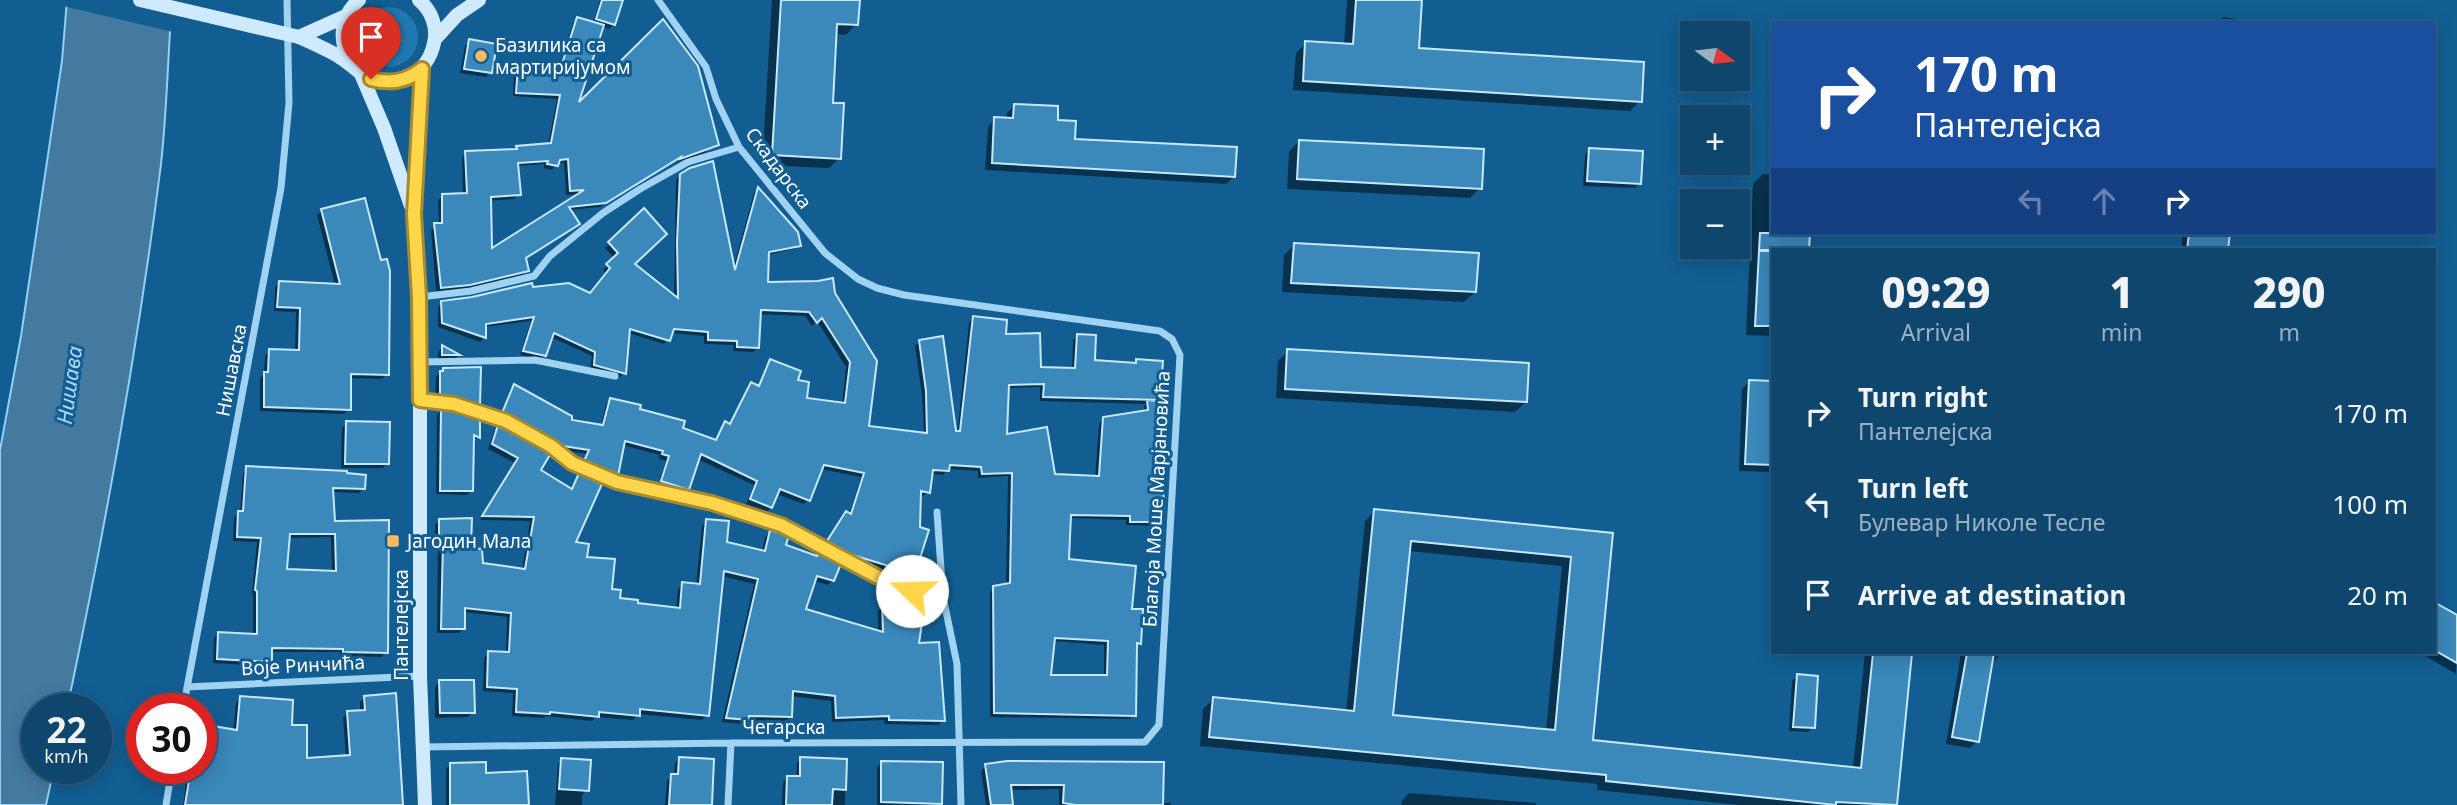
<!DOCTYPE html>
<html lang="en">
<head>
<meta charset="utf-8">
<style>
  body { margin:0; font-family:"Noto Sans",sans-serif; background:#174d73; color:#f1f3f6; height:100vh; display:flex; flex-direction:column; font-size:26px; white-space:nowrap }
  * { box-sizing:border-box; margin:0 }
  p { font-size:23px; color:#9bb1c2 }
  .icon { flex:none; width:38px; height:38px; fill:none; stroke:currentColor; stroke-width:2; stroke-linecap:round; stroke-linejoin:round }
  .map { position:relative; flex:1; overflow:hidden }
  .drawer { position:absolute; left:1771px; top:248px; width:665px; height:406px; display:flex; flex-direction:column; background:#0e466e; border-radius:0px; box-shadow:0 4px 18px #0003,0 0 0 2px #2e5e81 }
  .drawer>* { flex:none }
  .top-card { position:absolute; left:1771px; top:21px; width:665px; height:214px; border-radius:0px; box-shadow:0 4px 18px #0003,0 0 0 2px #2e5e81; background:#1a4fa0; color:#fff; overflow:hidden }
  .needle { width:46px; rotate:105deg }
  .controls { position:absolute; left:1680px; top:21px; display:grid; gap:14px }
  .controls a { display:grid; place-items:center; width:70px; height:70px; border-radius:0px; background:#0e466e; box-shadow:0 4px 18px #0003,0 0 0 2px #2e5e81; font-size:35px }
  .speed { position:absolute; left:21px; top:693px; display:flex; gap:14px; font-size:35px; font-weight:700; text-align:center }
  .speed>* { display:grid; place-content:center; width:91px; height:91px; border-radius:50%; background:#0e466e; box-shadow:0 4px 18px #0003,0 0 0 2px #2e5e81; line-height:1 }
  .speed small { font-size:18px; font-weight:400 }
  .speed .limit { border:10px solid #d22; background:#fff; color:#111 }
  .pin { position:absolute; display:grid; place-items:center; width:60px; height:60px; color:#fff; margin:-72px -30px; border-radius:50% 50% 50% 0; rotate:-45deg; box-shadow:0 0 7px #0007 }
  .pin .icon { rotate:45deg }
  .me { position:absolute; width:77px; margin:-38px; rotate:291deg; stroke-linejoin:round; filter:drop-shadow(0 0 5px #0008) }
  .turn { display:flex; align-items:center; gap:24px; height:147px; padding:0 28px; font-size:32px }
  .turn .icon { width:91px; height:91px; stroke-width:2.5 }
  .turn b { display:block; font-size:49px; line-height:60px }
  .lanes { display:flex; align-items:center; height:66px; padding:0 28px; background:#0003; justify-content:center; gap:35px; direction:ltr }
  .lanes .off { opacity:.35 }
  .eta { display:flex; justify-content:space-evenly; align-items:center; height:119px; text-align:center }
  .eta b { font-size:42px; font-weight:800; line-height:49px }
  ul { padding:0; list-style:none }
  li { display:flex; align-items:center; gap:21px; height:91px; padding:0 28px }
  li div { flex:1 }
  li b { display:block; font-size:26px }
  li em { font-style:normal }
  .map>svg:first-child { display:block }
</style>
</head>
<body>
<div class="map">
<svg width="2457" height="805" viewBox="0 0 2457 805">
  <rect width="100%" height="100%" fill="#125e93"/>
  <path fill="#2178b0" d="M358 37a30 30 0 1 1 60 0a30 30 0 1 1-60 0Z"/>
  <path fill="#447aa0" stroke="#92d0f5" stroke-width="2" d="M67,0H172C168,54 167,110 161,164C138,347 105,529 67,709H37V768H54L46,805H0V450L21,336L62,61Z"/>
  <path fill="#125e93" d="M63,0H176L173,32L63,6Z"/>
  <path fill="#0007" fill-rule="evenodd" d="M600,0H621L614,24L609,29L601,26L575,108L717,144L704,153L677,162V160L600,207L569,210L524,259L527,270L522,275L464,289L436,291L431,230L439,225L438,200L443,196L463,195L462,157L466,153L514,151L517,147L548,145L557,99L513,96L514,71L518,66L559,68L573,23L578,19L593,24ZM557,163H564L566,195L582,194L491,251L489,201L514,199L519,194L517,166L544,164V168L552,170Z
    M772,0H858L856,24L846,35L835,34L831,104L839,158L829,168L762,165Z
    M1347,0H1420L1417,50L1640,101L1630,111L1293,90L1296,53L1306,43L1344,45Z
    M2223,17L2261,23H2217Z
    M470,41L490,72L486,77L460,73L465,46Z
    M1014,106L1056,121L1073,140L1234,177L1226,184L985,170L988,127L995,119L1006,120L1007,113Z
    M1299,141L1480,188L1470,198L1287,189L1289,152Z
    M1589,150L1640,183L1635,188L1583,186L1585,155Z
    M1763,174L1773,175V233H1808L1807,250H1773V336L1746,335L1753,184Z
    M681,175L733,269L754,193L758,189L799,245L794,249L767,255L766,283H818L831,280L867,428L924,435L922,396L915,346L920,341L957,436L969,323L973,318L1004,336L1040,368L1072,369L1073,340L1077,336L1093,362L1133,365L1137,361L1159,399L1156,402L1161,522L1157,526L1126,525V520L1069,518L1067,561L1130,610L1139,643L1135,647L1134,715L1130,719L990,717V592L994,587L1006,585L1008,476L978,478V471L948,469L943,475L931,474L928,492L923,496L919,495L914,573L909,578L841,557L824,546L842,517L846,513L849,515L861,477L821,469L808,500L804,504L776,494L771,507L767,512L746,504L754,485L697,459L688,488L660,479L666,461L659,459L660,455L622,445L616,475L612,479L581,466L586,454L558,450L499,418L510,391L514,386L570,421L601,426L606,404L610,400L681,429L715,441L721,428L725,423L729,425L747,389L751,384L758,388L766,365L771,361L795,381L805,399L842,404L846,367L817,321L812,326L805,316L759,314L758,347L753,352L733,351L734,345L704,344V336L671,333L664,344L628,333L624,373L620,377L590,370L592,356L551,337L545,355L540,360L520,355L531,321L484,327L485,337L480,342L438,327V307L442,302L531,288L590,294L606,274L603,270L615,259L605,248L644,210L633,264L674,297L676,180ZM1040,387V401L1146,404L1144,406V412L1103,419L1099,424L1095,478L1054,475L1005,436L1008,388ZM1053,641L1104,645V677H1049Z
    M322,211L380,262L387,374L382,379L349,378V409L344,414L260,411V378L264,374L265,356L269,351L295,352L296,312L274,311L275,287L279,283L335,285L317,215Z
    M2183,233H2228L2226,250H2181Z
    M1294,245L1475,292L1464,302L1282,292L1284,255Z
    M442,347L458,356L454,359L438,360V352Z
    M1288,351L1526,402L1515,412L1276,398L1278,361Z
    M443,369L479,405L474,409L435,400L436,377Z
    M1750,381L1773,383V472L1739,471L1742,389Z
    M441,410L478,437L472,440L471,491L467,495L436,494L437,415Z
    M346,423L387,463L383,468H341L342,428Z
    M498,427L538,471L570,490L579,475L574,544L618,600L636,605L676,609L678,589L683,584L696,585L702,526L707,521L725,544L762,552L765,537L770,532L784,547L833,580L828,585L814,581L803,611L878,633V611L883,606H905L908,602L917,645L943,720L938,725L885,724L884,720L832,722L831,701L791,696V716L786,721L747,720L743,724L722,722L754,584L722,576L707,715L702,720L638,714L633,720L596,717L592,721L546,716L543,718L512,716L513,693L483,691L484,658L489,653L506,654L507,617L463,612V629L459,633H437L438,545H435V525L440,521L481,564L522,571L530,521L480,520L515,463L488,449L494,432Z
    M247,468L364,488L359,493L332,492L333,523L386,652L381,657L340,656V652H270V661L265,666L213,663L214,638L218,634L253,635V594H252L257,542L233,541L234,517L240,513L243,473ZM331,537L332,573L285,571L288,538Z
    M659,482L686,491L683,493L658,485Z
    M1375,511L1611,535L1591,741L1853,768L1865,653H1911L1895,805H1739L1597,790V784L1200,746L1203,709L1213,699L1346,712L1365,521ZM1408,551L1562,566L1546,731L1392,716Z
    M2434,604L2457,617L2456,674L2420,653H2434Z
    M1961,653H2002L1994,661H1991L1977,741L1970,748L1946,744Z
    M1797,676L1813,727L1808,732L1789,731L1792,681Z
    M439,682L473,712L468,717L435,718V687Z
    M365,697L401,805H183L188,768H201L233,731L236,703L240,698L290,726L305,760L346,757L343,717L348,712H360V702Z
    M679,759L710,805H665L667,780L674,776L675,763Z
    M801,759L846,761L845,805H782L783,782L788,777L796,778L797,763Z
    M562,760L587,790L582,795V805H555L558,764Z
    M882,763L940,803L938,805H877V767Z
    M451,764L484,775L527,805H446V769Z
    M986,766L1161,803H1171V805H1059V789L1010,790L1012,805H986L981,771Z
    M1409,793L1536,803V805H1401L1402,801Z"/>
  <path fill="#3b88bb" stroke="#c7e8fd" stroke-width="2" fill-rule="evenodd" d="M602,0H623L615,25L596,19Z
    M781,0H860L858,25L837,24L833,103H844L841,159L772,155Z
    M1356,0H1422L1419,48L1644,62L1642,102L1303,81L1305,41L1353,44Z
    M577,17L604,25L579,102L663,19L698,66L719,145L680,159L681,157L606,203L569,207L580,224L526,258L529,271L470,285L441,288L434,223H442V194L467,193L465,151L517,149L516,146L551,143L560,95L516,93L518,65L561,67ZM568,159L570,191L584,190L492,248L491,197L521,195L518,163L548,161L547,164L558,166L560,160Z
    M469,39L497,44L492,73L464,69Z
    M1014,104L1058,106V120L1076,121L1075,139L1237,147L1235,177L992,163L994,117L1013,118Z
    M1299,140L1484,149L1482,189L1297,179Z
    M1589,148L1643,151L1641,184L1587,181Z
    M713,161L735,270L758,187L798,232L801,246L769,252L768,282L818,281L833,278L835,293L877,361L869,426L927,433L926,391L919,340L943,336L956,431H960L973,316L1007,320L1006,334L1040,333L1041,367L1075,368L1077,334L1096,335L1095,360L1136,363V359L1163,361L1160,400L1043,397L1044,384L1009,385L1007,434L1047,427L1055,474L1099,476L1103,417L1148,410L1147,400L1168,402L1162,478H1164L1163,522H1130V516L1071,515L1069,559L1136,566L1132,609H1143L1141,644L1137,643L1136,716L994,713L993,586L1010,583L1012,473L982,474L981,467L950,465L949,471L933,470L930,493L921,491L920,527L929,530L915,574L846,553L827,541L846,511L851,514L864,473L824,465L810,501L780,489L772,508L750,499L757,481L701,454L689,490L661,481L669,456L662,454L663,451L625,441L618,476L584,461L589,450L563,446L538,431L502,413L514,384L572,416V420L603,425L610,398L641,405L640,409L685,421L683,428L716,440L725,421L730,424L751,382L759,386L770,359L801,371L798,380L809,382L807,398L845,403L850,362L822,318L817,323L809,312L761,310L759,348L737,347V341L708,340V332L674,329L670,341L630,329L626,374L594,365L595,352L554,333L546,356L523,351L534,317L486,324V338L442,323L441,301L472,297L532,283L533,287L569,283L590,293L610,268L606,264L618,253L608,242L644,208L667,234L635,264L678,298L677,242L680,174L690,168ZM1055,638L1108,641L1107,675H1051Z
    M365,198L381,260L387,259L390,271L389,375L351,374V410L264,407V372H268L269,349L299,350L300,308L277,307L279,281L340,284L321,209Z
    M1760,233H1810L1809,250H1759Z
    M2189,233H2230L2228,250H2187Z
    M1294,243L1479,253L1476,292L1291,283Z
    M1759,251H1773V326H1755Z
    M442,345L460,355H442Z
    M1287,349L1529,363L1527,402L1285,389Z
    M481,367L480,405L440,396V371H443V368Z
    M1749,380L1773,381V465L1745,464Z
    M441,408L480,418V438L474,435L473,491H440Z
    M346,421L390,422L389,464H345Z
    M498,425L551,453L541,470L572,489L579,473L602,484L576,542L589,544L587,557L615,559L612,589L621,590L620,598L638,600V603L680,608L682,582L700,584L706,519L729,521L727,542L765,551L770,530L789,535L786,545L817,556L820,551L841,564L834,581L817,576L806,609L883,632L882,604H907V600L925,603L919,643L939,642L945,721L889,720V716L836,718L835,696L793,691L792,717L749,716V720L726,718L758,579L724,571L709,716L640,709V716L599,712V717L550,712V714L516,712L517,689L487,687L488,651L509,652L511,613L465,608V629H441L443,541H439V519L472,518L471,548L482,549L483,563L525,569L534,517L482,516L518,458L492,444Z
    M246,466L347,471V473L366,475L365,489L333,488L335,521L389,520L388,653L343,652V649L272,648V662L217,659L218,632L257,634V591L255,590L261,538L237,537L238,511H243ZM290,534H335L336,571L287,569Z
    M1374,509L1613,533L1593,740L1861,768L1873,653H1912L1897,805L1836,802V805L1606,781V775L1209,737L1213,697L1354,711ZM1411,541L1571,557L1555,730L1393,715Z
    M2434,602L2457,615V663L2434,650Z
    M1967,653H1994L1979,742L1952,737Z
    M1797,674L1818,676L1815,728L1793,727Z
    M439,680H474L475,713H440Z
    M396,693L403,805H185L191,768H201V724L237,730L240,696L293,700L292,725H307V758L350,755L347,711L365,710L364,696Z
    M679,757L714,759L712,805H669L671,774H678Z
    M800,757L847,759L846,790L833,789L832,805H786L787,776H800Z
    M561,758L591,760L589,791L559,789Z
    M881,761L943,762L942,804L881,802Z
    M1007,761L1164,762L1163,805H1075L1063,803L1064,785H1011L1013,805H991L985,764Z
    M486,762V773L527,771L529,805H450V763Z"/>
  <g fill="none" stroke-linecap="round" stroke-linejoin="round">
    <path stroke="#a0d2f2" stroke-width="7" d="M420,297L471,291L534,276L550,256L603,213L640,189L688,162L739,147
      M420,362L535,360L615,376
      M421,400C468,403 510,420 550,445C565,455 577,466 594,474C622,486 652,490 682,496C715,504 747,513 779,524C814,537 844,561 877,577C898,587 921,592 943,597
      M937,512L943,597L957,664L961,805
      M187,687L419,676
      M183,709L281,188L289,103L287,0
      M423,747L731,743L1145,742L1159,725L1180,355L1172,339L1160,331L904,295L877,288L858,279L825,253L739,147L716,99L706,67L658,0
      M166,805L172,768
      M728,805L731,743"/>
    <path stroke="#cfeafc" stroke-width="14" d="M299,37C312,43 326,49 338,56C349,62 357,72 368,78C397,92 428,73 434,43C438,27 431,10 419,0
      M299,37L346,16
      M436,38L457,15L479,0
      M350,63C339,41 339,17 359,0
      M422,69L414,214L420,297V676L425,805
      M361,74L384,128L411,206"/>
    <path stroke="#cfeafc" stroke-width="14" d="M140,0L299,37"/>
  </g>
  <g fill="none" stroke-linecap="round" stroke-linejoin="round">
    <g stroke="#a68a30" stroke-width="18">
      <path id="route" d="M371,79C390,84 406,82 422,69L414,214L419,297L420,400L454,404L506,421L551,446L572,463L617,482L712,503L781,525L878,577L912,591"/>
    </g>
    <use href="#route" stroke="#ffd54a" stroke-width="12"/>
  </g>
  <g fill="#ffb961" stroke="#125e93" stroke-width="2.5">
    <circle cx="481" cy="56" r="7"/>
    <rect x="386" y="534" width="14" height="14" rx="3.5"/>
  </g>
  <g text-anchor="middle" stroke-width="6" stroke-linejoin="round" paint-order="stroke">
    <g font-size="19" fill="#fff" stroke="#125e93" text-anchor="start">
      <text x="495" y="52">Базилика са<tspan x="495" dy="22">мартиријумом</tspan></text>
      <text x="407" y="548">Јагодин Мала</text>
    </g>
    <g font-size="19" fill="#fff" stroke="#125e93">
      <text transform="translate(779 168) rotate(53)" y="7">Скадарска</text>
      <text transform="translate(231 370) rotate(-79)" y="7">Нишавска</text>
      <text transform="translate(1156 499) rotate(-87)" y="7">Благоја Моше Марјановића</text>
      <text transform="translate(401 625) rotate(-90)" y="7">Пантелејска</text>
      <text transform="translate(303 665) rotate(-3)" y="7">Воје Ринчића</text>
      <text x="784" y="734">Чегарска</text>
    </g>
    <g font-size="21" font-style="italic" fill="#acdbf9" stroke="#125e93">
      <text transform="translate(70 385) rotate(-82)" y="7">Нишава</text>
    </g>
  </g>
</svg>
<div class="controls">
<a><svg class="needle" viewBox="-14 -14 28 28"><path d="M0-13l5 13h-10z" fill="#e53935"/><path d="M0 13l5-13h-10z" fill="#9bb1c2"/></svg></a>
<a>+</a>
<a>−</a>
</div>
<div class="speed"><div>22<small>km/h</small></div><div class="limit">30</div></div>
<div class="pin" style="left:371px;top:79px;background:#d93025"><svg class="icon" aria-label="arrive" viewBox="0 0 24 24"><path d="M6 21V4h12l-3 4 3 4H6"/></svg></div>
<svg class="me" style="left:912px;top:591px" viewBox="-20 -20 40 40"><circle r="19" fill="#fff"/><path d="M0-13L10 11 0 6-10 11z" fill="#ffd54a"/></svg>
<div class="top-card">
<div class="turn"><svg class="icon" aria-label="right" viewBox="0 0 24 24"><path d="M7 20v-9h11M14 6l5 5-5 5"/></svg><div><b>170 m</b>Пантелејска</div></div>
<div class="lanes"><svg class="icon off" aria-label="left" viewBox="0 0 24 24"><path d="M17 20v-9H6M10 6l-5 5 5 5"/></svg><svg class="icon off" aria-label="ahead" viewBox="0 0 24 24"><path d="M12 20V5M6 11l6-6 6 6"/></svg><svg class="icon" aria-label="right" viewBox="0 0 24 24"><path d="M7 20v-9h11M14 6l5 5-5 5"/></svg></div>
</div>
<section class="drawer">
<div class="eta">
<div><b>09:29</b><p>Arrival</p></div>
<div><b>1</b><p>min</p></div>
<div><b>290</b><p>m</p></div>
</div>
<ul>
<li><svg class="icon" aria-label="right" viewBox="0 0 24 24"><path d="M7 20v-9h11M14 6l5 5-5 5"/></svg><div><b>Turn right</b><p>Пантелејска</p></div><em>170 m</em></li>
<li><svg class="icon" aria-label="left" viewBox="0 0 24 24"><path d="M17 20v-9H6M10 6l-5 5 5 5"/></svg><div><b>Turn left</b><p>Булевар Николе Тесле</p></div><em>100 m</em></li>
<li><svg class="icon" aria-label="arrive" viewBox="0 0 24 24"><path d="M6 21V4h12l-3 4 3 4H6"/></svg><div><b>Arrive at destination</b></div><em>20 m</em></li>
</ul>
</section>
</div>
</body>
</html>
